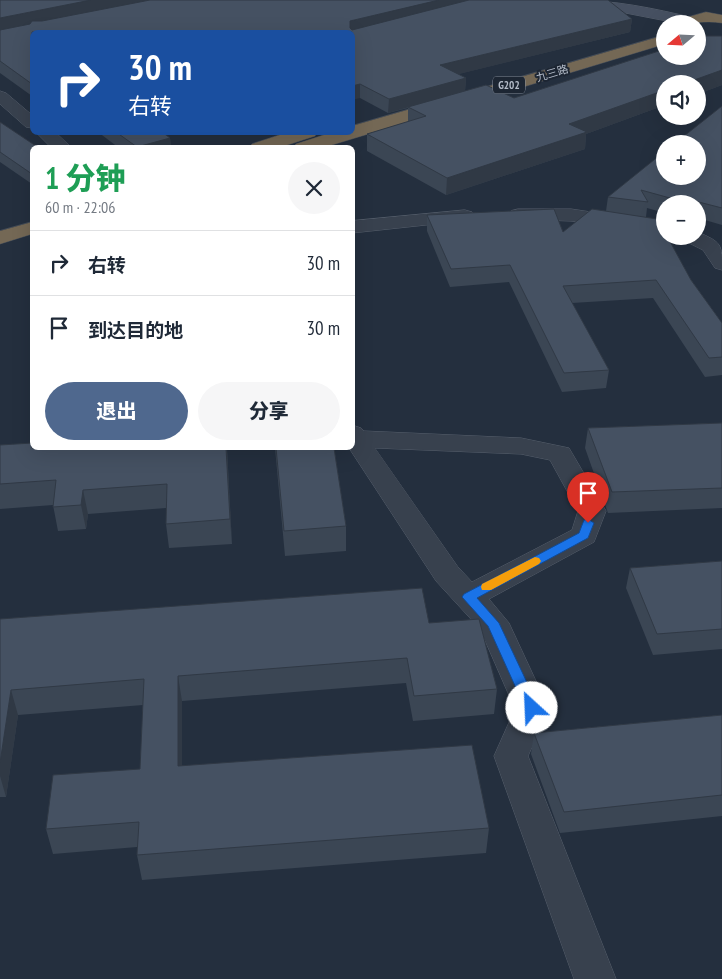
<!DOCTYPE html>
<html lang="zh">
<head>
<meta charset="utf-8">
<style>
  body { margin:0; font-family:"PT Sans Narrow","Noto Sans SC",sans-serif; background:#f6f6f7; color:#1f2937; height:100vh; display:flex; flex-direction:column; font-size:19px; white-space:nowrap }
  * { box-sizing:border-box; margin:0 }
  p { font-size:16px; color:#747a83 }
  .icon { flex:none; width:28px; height:28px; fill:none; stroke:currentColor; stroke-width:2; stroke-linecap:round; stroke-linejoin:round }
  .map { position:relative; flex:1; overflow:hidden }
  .sheet { position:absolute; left:30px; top:145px; width:325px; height:305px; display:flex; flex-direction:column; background:#fff; border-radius:8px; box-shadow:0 5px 20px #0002 }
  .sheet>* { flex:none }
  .guide { position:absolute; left:30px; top:30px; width:325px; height:105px; border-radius:8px; box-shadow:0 5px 20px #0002; background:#1a4fa0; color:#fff; overflow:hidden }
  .needle { width:32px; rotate:251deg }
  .fabs { position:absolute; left:656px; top:15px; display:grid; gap:10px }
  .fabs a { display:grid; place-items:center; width:50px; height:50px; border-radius:50%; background:#fff; box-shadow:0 5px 20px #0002; font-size:25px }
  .pin { position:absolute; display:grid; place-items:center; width:42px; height:42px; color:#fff; margin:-51px -21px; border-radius:50% 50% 50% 0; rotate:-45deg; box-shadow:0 0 5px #0007 }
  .pin .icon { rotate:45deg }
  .me { position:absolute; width:55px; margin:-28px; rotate:335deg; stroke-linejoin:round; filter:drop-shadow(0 0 4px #0008) }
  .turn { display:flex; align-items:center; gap:18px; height:105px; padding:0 15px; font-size:22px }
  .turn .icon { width:65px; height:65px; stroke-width:2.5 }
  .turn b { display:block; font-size:35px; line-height:42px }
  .round { display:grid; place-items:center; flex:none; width:52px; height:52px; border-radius:26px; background:#f6f6f7 }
  .overview { display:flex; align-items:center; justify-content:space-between; height:85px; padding:0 15px }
  h1 { font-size:30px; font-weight:800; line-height:38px; color:#1e9e55 }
  .cta { display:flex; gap:10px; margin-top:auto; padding:10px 15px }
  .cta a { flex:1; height:58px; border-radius:30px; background:#4f688e; color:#fff; font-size:20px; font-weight:800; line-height:58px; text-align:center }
  .cta a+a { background:#f6f6f7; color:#1f2937 }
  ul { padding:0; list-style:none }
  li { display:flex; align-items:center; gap:15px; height:65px; padding:0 15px; border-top:1px solid #e0e1e3 }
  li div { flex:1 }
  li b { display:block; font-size:19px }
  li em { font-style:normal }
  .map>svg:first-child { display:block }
</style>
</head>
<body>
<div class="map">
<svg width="722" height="979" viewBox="0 0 722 979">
  <rect width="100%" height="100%" fill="#242f3e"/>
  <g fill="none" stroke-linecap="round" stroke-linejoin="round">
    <g stroke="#565f6c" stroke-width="1">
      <path id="street" d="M0,91L6,93L32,115V128L26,127L0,104Z
        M36,132H55L72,148H52Z
        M518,209H571L665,223V235L571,221L511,219L508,215L511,211Z
        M465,210L472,212L475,216L472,220L352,233V221Z
        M698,232C722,243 722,243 722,270L715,268L703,250L683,240L680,236H698Z
        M352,425L361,428L364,431L521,438L569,448L606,511L594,542L489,599L509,623L549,709L528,756L616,979H574L494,756L515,709L480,629L436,581L349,448H352ZM375,448L521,454L550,460L578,511L572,530L472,582L458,567Z"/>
    </g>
    <g stroke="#565f6c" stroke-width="1">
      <path id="secondary" d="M572,0C614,0 653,8 694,18L696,21L694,24H682L579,4Z"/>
    </g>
    <g stroke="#434c59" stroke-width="1">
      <path id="highway" d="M706,12L722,15V23C705,20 689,24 672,24L674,21Z
        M665,35V44L322,148H293L296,144L333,132H352V126Z
        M289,132H317L315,136L278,148H249L252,144Z
        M32,222V234L0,244V231Z"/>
    </g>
    <use href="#street" fill="#38414e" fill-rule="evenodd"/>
    <use href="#secondary" fill="#465061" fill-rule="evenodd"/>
    <use href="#highway" fill="#746855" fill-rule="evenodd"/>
  </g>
  <path fill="#3b4654" d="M0,0L632,19L630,32L458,74L466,78L465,91L514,98L722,36V85L698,94V84H665V105L586,134L585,149L446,195L367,151V134L408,122V108L388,113L360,98L32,32V96L0,73Z
    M722,106V225L698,218V204H665V213L647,208L646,217L722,323V375L705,377L653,298L572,303L609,370L606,388L562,392L509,282L450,287L427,231V215L563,232L606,211L608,197Z
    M0,122L32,148V184L0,162Z
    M98,132H162L170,138L171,148H119Z
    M722,423V508L608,513L585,448L588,428Z
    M0,445L32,448H227L232,544L169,548L166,524V508L88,514L86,529L58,531L53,505L0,509Z
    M275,448H334L346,526V551L285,556Z
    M722,561V649L653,655L626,588L630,568Z
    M0,619L429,623L497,689L494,714L413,721L406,683L182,701V766L489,828L486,853L142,880L137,855V847L53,854L46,829L140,769L143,705L18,715L6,797H0Z
    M722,715V816L560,833L531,754L534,733Z"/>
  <path fill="#303945" d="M91,0H153L0,31V18Z
    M439,0H489L350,32V21Z
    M632,19L630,32L439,79L440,65Z
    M722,70V85L698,94V84H683Z
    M466,78L465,91L388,113L389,99Z
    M360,84V98L352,100V86Z
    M665,90V105L586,134L585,149L446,195L447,178L569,124Z
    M170,138L171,148H137V147Z
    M226,448L227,455L232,544L230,519Z
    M83,490L88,514L86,529L81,505Z
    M178,676L182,701V791L178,766Z
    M11,690L18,715L6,797L0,776V763Z"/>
  <path fill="#455162" stroke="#303945" d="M0,0H91L0,18Z
    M150,0H439L350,21V28L352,30L469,0H608L632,19L440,65L466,78L389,99L360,84L352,86V32H32V84L0,61V30L30,24L32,21H42Z
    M704,36H722V70L683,84H665V90L569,124L587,132L447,178L367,134L426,116L408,107L486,85L514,98L665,49V56H698V38Z
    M722,106V208L691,200L688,203L641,190L648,202L608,197L665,151V176H698V144H674Z
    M0,122L39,148H32V174L0,152Z
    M116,132H162L170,138L137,147Z
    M554,209L563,232L592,209L657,219L665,232V236H667L691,280L722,323V357L709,358L656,280L563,286L609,370L564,373L510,265L451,269L427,215Z
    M722,423V488L612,492L588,428Z
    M32,443V448H226L230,519L166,524L167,484L83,490L81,505L53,507L56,480L0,484V445Z
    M276,448H334L346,526L284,531Z
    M722,561V629L657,634L630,568Z
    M422,588L429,623L479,619L497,689L414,696L407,658L178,676V766L472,745L489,828L137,855L139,822L46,829L53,775L140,769L144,679L11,690L0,763V619Z
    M722,715V795L564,812L534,733Z"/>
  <path fill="#1a73e8" stroke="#114b97" d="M588,519L594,523L588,538L477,598L499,623L539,708L537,712H527L525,708L488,626L462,597L464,594L579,533L584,520Z"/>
  <path fill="#f59e0b" d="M535,557L539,558L541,561L539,564L491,590H482L481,587L482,584Z"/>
  <g text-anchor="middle" stroke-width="4" stroke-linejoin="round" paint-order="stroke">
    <g font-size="11" fill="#b4bcc9" stroke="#1d2633">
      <text transform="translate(552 73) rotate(-17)" y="4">九三路</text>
    </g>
    <rect fill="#1d2633" stroke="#878f9c" stroke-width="1" x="493" y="76.5" width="32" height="17" rx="4"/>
    <g font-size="11" font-weight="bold" fill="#b4bcc9">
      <text x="509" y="89">G202</text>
    </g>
  </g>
</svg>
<div class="fabs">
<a><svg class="needle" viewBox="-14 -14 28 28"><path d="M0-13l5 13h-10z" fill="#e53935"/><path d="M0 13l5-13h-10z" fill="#747a83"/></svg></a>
<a><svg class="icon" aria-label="sound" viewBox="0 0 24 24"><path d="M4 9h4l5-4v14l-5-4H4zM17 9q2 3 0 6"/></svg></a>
<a>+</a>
<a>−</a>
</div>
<div class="pin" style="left:588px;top:523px;background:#d93025"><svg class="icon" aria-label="arrive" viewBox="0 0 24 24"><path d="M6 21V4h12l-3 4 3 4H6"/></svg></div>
<svg class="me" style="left:532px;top:708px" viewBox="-20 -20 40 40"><circle r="19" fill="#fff"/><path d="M0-13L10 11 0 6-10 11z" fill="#1a73e8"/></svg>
<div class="guide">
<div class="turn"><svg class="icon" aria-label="right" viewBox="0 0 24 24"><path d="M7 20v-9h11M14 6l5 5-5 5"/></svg><div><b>30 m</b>右转</div></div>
</div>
<section class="sheet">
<div class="overview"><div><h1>1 分钟</h1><p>60 m · 22:06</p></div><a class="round"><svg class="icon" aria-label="close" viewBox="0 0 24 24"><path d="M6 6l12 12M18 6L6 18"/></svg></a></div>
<ul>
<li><svg class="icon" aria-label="right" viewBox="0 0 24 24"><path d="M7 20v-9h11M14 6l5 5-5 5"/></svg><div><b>右转</b></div><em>30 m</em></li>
<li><svg class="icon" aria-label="arrive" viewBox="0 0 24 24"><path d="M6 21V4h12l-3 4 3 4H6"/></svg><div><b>到达目的地</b></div><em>30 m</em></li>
</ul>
<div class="cta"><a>退出</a><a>分享</a></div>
</section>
</div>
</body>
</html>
